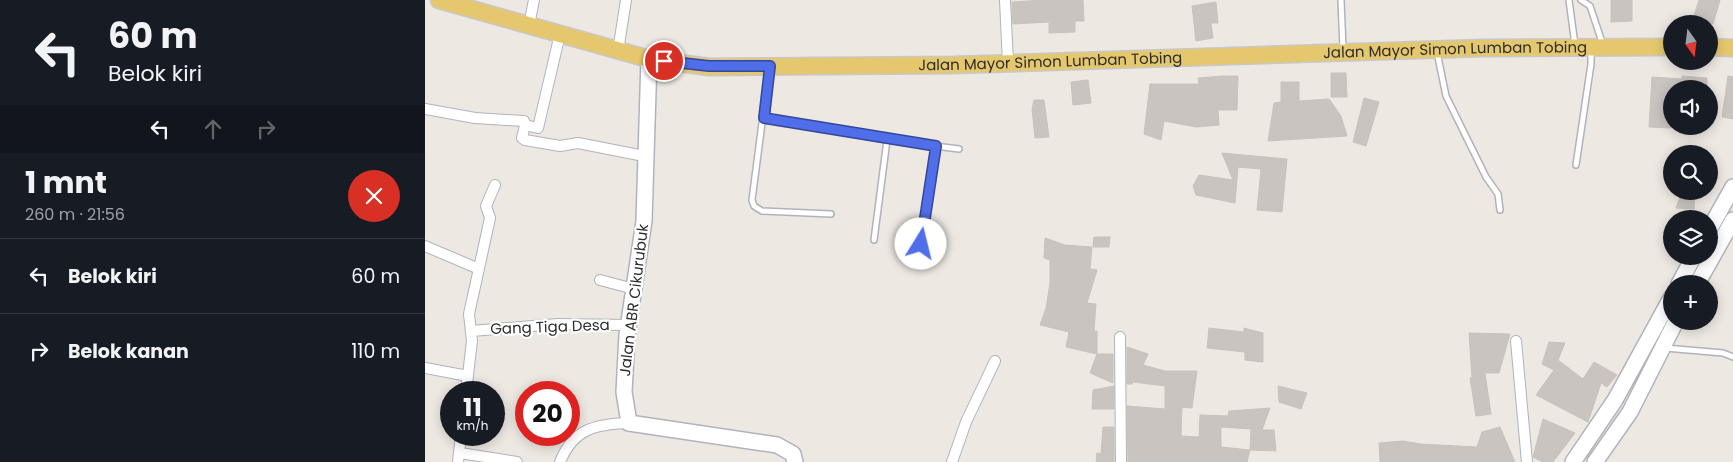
<!DOCTYPE html>
<html lang="id">
<head>
<meta charset="utf-8">
<style>
  body { margin:0; font-family:Poppins,sans-serif; background:#242831; color:#f1f3f6; height:100vh; display:flex; flex-direction:column; font-size:19px; white-space:nowrap }
  * { box-sizing:border-box; margin:0 }
  p { font-size:16px; color:#9ea1a6 }
  .icon { flex:none; width:28px; height:28px; fill:none; stroke:currentColor; stroke-width:2; stroke-linecap:round; stroke-linejoin:round }
  .map { position:relative; flex:1; overflow:hidden }
  .drawer { display:flex; flex-direction:column; background:#171b24; width:425px }
  .drawer>* { flex:none }
  .banner { background:#171b24; color:#f1f3f6; overflow:hidden }
  .needle { width:32px; rotate:166deg }
  .controls { position:absolute; left:1238px; top:15px; display:grid; gap:10px }
  .controls a { display:grid; place-items:center; width:55px; height:55px; border-radius:50%; background:#171b24; box-shadow:0 2px 12px #0003; font-size:25px }
  .speed { position:absolute; left:15px; top:381px; display:flex; gap:10px; font-size:25px; font-weight:700; text-align:center }
  .speed>* { display:grid; place-content:center; width:65px; height:65px; border-radius:50%; background:#171b24; box-shadow:0 2px 12px #0003; line-height:1 }
  .speed small { font-size:12px; font-weight:400 }
  .speed .limit { border:8px solid #d22; background:#fff; color:#111 }
  .pin { position:absolute; display:grid; place-items:center; width:42px; height:42px; color:#fff; margin:-21px; border:2px solid #fff; border-radius:50%; box-shadow:0 1px 5px #0007 }
  .me { position:absolute; width:55px; margin:-28px; rotate:9deg; stroke-linejoin:round; filter:drop-shadow(0 0 4px #0008) }
  .turn { display:flex; align-items:center; gap:18px; height:105px; padding:0 25px; font-size:22px }
  .turn .icon { width:65px; height:65px; stroke-width:2.5 }
  .turn b { display:block; font-size:35px; line-height:42px }
  .lanes { display:flex; align-items:center; height:48px; padding:0 25px; background:#0003; justify-content:center; gap:25px; direction:ltr }
  .lanes .off { opacity:.35 }
  .round { display:grid; place-items:center; flex:none; width:52px; height:52px; border-radius:26px; background:#242831 }
  .head { display:flex; align-items:center; justify-content:space-between; height:85px; padding:0 25px }
  h1 { font-size:30px; font-weight:700; line-height:38px }
  ul { padding:0; list-style:none }
  li { display:flex; align-items:center; gap:15px; height:75px; padding:0 25px; border-top:1px solid #363941 }
  li div { flex:1 }
  li b { display:block; font-size:19px }
  li em { font-style:normal }
  main { display:flex; flex:1; min-height:0 }
  .map>svg:first-child { display:block }
</style>
</head>
<body>
<main>
<section class="drawer">
<div class="banner">
<div class="turn"><svg class="icon" aria-label="left" viewBox="0 0 24 24"><path d="M17 20v-9H6M10 6l-5 5 5 5"/></svg><div><b>60 m</b>Belok kiri</div></div>
<div class="lanes"><svg class="icon" aria-label="left" viewBox="0 0 24 24"><path d="M17 20v-9H6M10 6l-5 5 5 5"/></svg><svg class="icon off" aria-label="ahead" viewBox="0 0 24 24"><path d="M12 20V5M6 11l6-6 6 6"/></svg><svg class="icon off" aria-label="right" viewBox="0 0 24 24"><path d="M7 20v-9h11M14 6l5 5-5 5"/></svg></div>
</div>
<div class="head"><div><h1>1 mnt</h1><p>260 m · 21:56</p></div><a class="round" style="background:#d93025;color:#fff"><svg class="icon" aria-label="close" viewBox="0 0 24 24"><path d="M6 6l12 12M18 6L6 18"/></svg></a></div>
<ul>
<li><svg class="icon" aria-label="left" viewBox="0 0 24 24"><path d="M17 20v-9H6M10 6l-5 5 5 5"/></svg><div><b>Belok kiri</b></div><em>60 m</em></li>
<li><svg class="icon" aria-label="right" viewBox="0 0 24 24"><path d="M7 20v-9h11M14 6l5 5-5 5"/></svg><div><b>Belok kanan</b></div><em>110 m</em></li>
</ul>
</section>
<div class="map">
<svg width="1308" height="462" viewBox="0 0 1308 462">
  <rect width="100%" height="100%" fill="#ede8e1"/>
  <path fill="#c9c4c0" stroke="#c8c3ba" fill-rule="evenodd" d="M619,0H658L659,21H650V32L624,33V22L588,24L587,2Z
    M1186,0H1207V21L1186,22Z
    M1274,0H1295L1288,24L1267,22Z
    M791,2L793,23H786L788,38L771,41L767,6Z
    M906,73H921L922,97H906Z
    M798,76H813L812,110H793L794,125L771,127L739,121L736,140L719,134L725,84H774L773,78Z
    M1257,76L1282,78V89H1246V128L1224,127L1227,77L1257,79Z
    M1303,76L1308,77V119L1297,117Z
    M663,80L666,103L648,105L646,82Z
    M856,82H874V101L904,99L916,116L922,136L843,141L849,103L856,102Z
    M939,98L954,102L941,146L928,142Z
    M609,100H619L624,137L610,138L607,109Z
    M797,153L862,159L857,212L832,210L836,169L813,167L810,203L771,195L768,186L774,175L808,180Z
    M1257,192H1270L1269,209L1251,208Z
    M669,237H685L684,247H668Z
    M620,238L640,245L667,247L665,269L672,270L662,303L671,304L669,331H672V354L641,347L644,332L615,325L621,308L625,283V260L619,258Z
    M784,328L819,332V328L838,333V362L820,360V352L782,348Z
    M1044,333L1085,334L1074,373H1060L1066,414L1051,416L1045,378H1047Z
    M1124,342L1140,343L1133,360L1158,379L1169,362L1192,375L1182,387L1176,383L1163,422L1111,395L1129,370L1117,364Z
    M702,347L723,354L718,365L740,371H772L767,408L757,407L756,436L774,437L775,415L803,416L804,411L845,408L837,430H849L851,451L825,450L822,462H703L702,406L740,409V386L708,382L707,384H702ZM796,427L826,429L825,450L796,447Z
    M672,354H688V383L665,373Z
    M689,386V409H667L668,390Z
    M853,386L882,393L876,409L854,402Z
    M1118,419L1150,433L1128,462H1118L1108,457Z
    M678,427H689V462H671L672,453L676,454Z
    M1075,427L1090,462H955L954,443L978,441L995,444L1052,447L1057,432Z"/>
  <g fill="none" stroke-linecap="round" stroke-linejoin="round">
    <g stroke="#b1b3bc" stroke-width="8">
      <path id="lane" d="M916,0L918,49
        M1144,0L1150,45
        M1156,0L1165,6L1178,45
        M1012,52L1021,96L1061,177L1073,194L1075,210
        M344,69L327,200L329,206L337,211L406,214
        M339,118L462,140L534,149
        M1151,165L1166,64V51
        M449,240L462,140
        M496,244L511,146
        M1240,348L1298,353L1308,357"/>
    </g>
    <g stroke="#b1b3bc" stroke-width="12">
      <path id="street" d="M580,0L583,63
        M104,25L109,0
        M193,51L201,0
        M0,109L50,118L99,121L100,125L113,128L135,34
        M100,125L97,138L100,140L135,146L153,143L219,156
        M0,246L54,269
        M175,280L209,289
        M46,331L133,324L204,325
        M695,337L696,462
        M1091,341L1102,462
        M0,368L43,376
        M41,392L47,341L44,314L65,218L61,206L70,185
        M35,453L92,462
        M33,462L36,435
        M135,462C148,429 170,424 204,423
        M527,462L541,422L570,361"/>
    </g>
    <g stroke="#b1b3bc" stroke-width="18">
      <path id="secondary" d="M224,59L219,221L202,335L199,392L204,423L352,445L368,454L370,462
        M1284,230L1308,187
        M1254,284L1269,256
        M1272,284L1308,220
        M1148,462L1190,400L1246,298
        M1170,462L1205,412L1251,321"/>
    </g>
    <g stroke="#c8c8c8" stroke-width="19">
      <g id="primary">
        <path id="s1" d="M14,0L224,59L284,67L528,65L1058,48L1246,47"/>
        <path d="M1284,47L1308,48"/>
      </g>
    </g>
    <use href="#lane" stroke="#fff" stroke-width="5"/>
    <use href="#street" stroke="#fff" stroke-width="10"/>
    <use href="#secondary" stroke="#fff" stroke-width="15"/>
    <use href="#primary" stroke="#e5c86e" stroke-width="16"/>
  </g>
  <g fill="none" stroke-linecap="round" stroke-linejoin="round">
    <g stroke="#344898" stroke-width="12">
      <path id="route" d="M239,61L284,66H345L339,118L511,146L496,244"/>
    </g>
    <use href="#route" stroke="#506eea" stroke-width="9"/>
  </g>
  <g text-anchor="middle" stroke-width="4.5" stroke-linejoin="round" paint-order="stroke">
    <g font-size="15" fill="#2d2d2d" stroke="#fff">
      <text dy="5" stroke="none"><textPath href="#s1" startOffset="1025">Jalan Mayor Simon Lumban Tobing</textPath></text>
      <text dy="5" stroke="none"><textPath href="#s1" startOffset="620">Jalan Mayor Simon Lumban Tobing</textPath></text>
      <text transform="translate(209 300) rotate(-83)" y="5">Jalan ABR Cikurubuk</text>
      <text transform="translate(125 327) rotate(-2)" y="5">Gang Tiga Desa</text>
    </g>
  </g>
</svg>
<div class="controls">
<a><svg class="needle" viewBox="-14 -14 28 28"><path d="M0-13l5 13h-10z" fill="#e53935"/><path d="M0 13l5-13h-10z" fill="#9ea1a6"/></svg></a>
<a><svg class="icon" aria-label="sound" viewBox="0 0 24 24"><path d="M4 9h4l5-4v14l-5-4H4zM17 9q2 3 0 6"/></svg></a>
<a><svg class="icon" aria-label="search" viewBox="0 0 24 24"><circle cx="10" cy="10" r="6"/><path d="M15 15l6 6"/></svg></a>
<a><svg class="icon" aria-label="layers" viewBox="0 0 24 24"><path d="M12 4l9 5-9 5-9-5zM3 14l9 5 9-5"/></svg></a>
<a>+</a>
</div>
<div class="speed"><div>11<small>km/h</small></div><div class="limit">20</div></div>
<div class="pin" style="left:239px;top:61px;background:#d93025"><svg class="icon" aria-label="arrive" viewBox="0 0 24 24"><path d="M6 21V4h12l-3 4 3 4H6"/></svg></div>
<svg class="me" style="left:496px;top:244px" viewBox="-20 -20 40 40"><circle r="19" fill="#fff"/><path d="M0-13L10 11 0 6-10 11z" fill="#506eea"/></svg>
</div>
</main>
</body>
</html>
